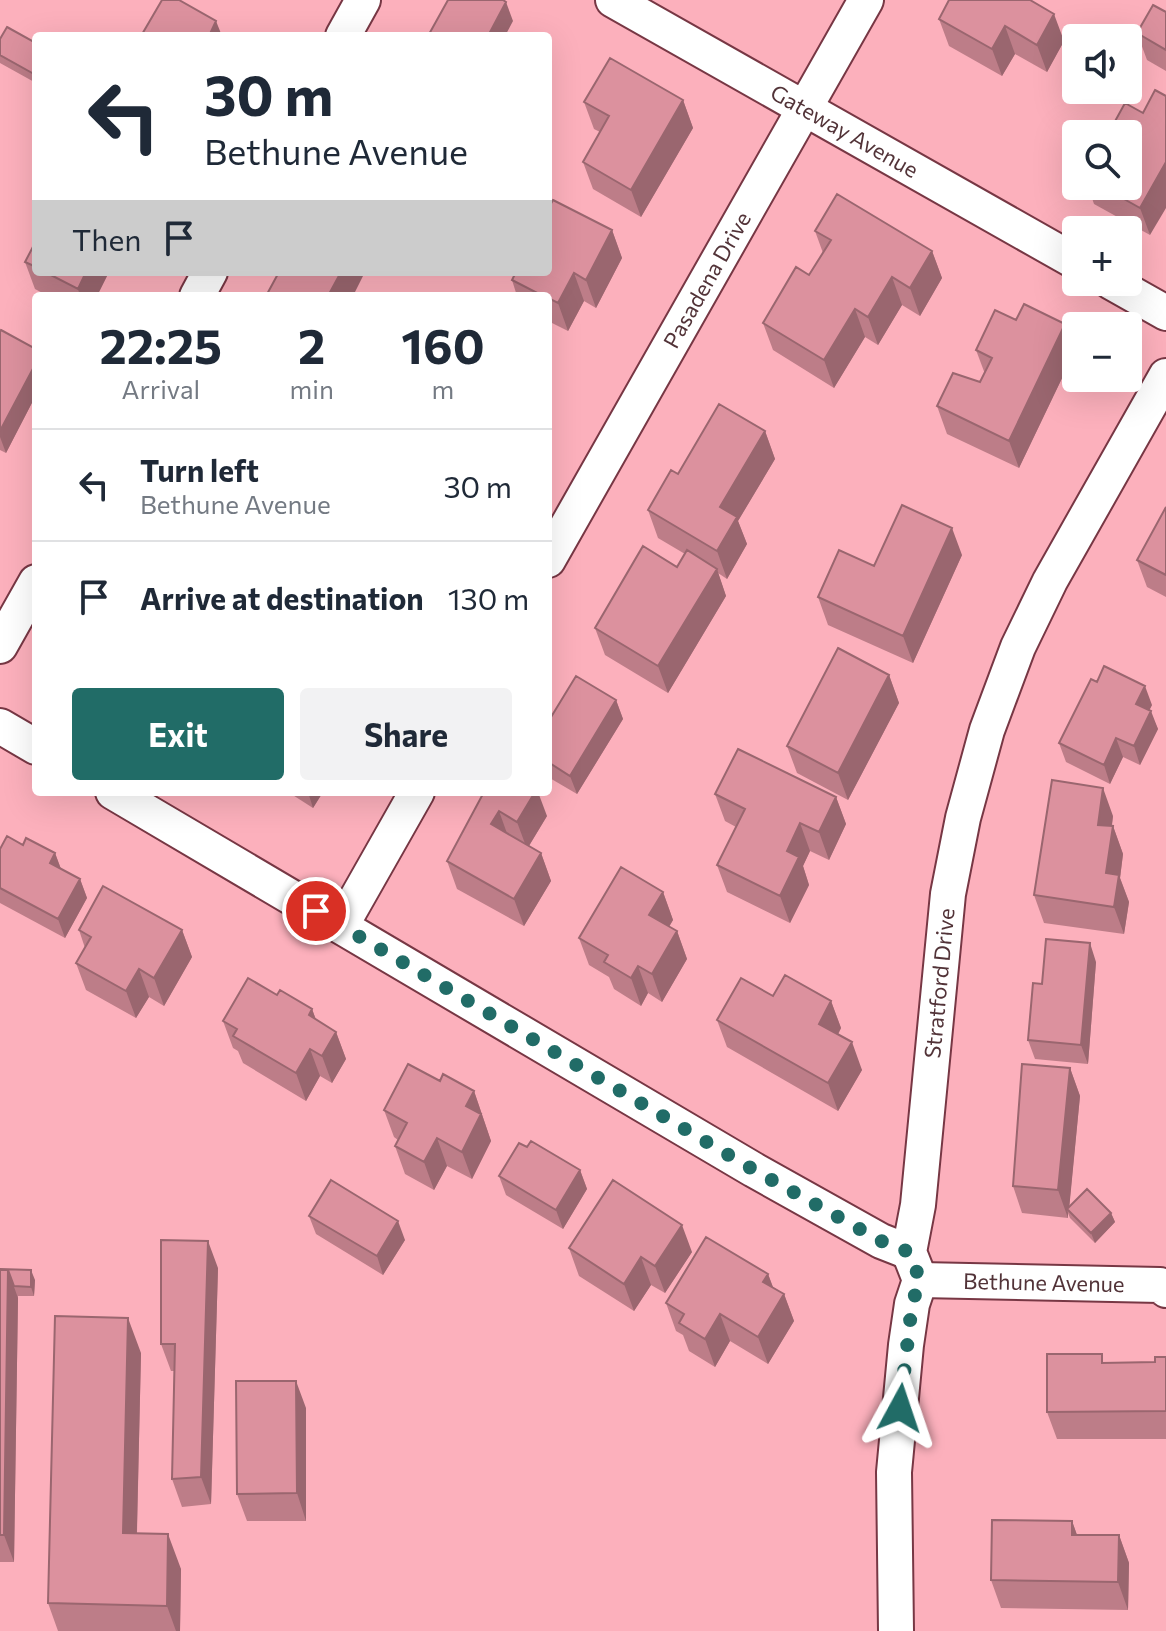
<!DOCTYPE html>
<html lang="en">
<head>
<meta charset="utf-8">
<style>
  body { margin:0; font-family:Commissioner,sans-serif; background:#f2f2f3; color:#1f2937; height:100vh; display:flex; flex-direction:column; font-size:30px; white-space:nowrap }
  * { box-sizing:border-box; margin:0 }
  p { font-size:26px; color:#747a83 }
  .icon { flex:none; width:44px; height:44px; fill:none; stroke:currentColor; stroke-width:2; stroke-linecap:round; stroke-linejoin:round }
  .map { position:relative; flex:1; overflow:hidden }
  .side { position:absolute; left:32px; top:292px; width:520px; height:504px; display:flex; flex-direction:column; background:#fff; border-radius:8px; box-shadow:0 8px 32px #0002 }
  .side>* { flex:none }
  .guide { position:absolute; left:32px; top:32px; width:520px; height:244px; border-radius:8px; box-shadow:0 8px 32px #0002; background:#fff; color:#1f2937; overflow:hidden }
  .fabs { position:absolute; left:1062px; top:24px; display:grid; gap:16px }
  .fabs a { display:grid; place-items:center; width:80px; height:80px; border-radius:8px; background:#fff; box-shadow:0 8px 32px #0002; font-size:40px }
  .pin { position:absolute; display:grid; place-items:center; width:68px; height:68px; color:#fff; margin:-34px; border:4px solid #fff; border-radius:50%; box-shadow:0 2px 8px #0007 }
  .me { position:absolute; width:88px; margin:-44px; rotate:5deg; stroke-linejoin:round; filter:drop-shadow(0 0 6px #0008) }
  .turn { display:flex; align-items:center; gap:28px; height:168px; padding:0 40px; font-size:36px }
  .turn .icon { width:104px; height:104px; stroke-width:2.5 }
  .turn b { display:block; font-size:56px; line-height:68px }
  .then { display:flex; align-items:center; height:76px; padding:0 40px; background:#0003; gap:16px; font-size:30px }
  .eta { display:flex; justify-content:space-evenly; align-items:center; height:136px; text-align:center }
  .eta b { font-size:48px; font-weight:700; line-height:56px }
  .primary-button { display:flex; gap:16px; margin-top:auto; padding:16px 40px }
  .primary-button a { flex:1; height:92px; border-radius:8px; background:#216c67; color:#fff; font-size:32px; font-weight:700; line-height:92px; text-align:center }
  .primary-button a+a { background:#f2f2f3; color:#1f2937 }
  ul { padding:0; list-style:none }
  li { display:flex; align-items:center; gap:24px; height:112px; padding:0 40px; border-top:2px solid #e0e1e3 }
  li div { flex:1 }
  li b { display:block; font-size:30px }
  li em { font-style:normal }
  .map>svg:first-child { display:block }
</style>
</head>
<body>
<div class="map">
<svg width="1166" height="1631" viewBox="0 0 1166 1631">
  <rect width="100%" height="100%" fill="#fcb0bc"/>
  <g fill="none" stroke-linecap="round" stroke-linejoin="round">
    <g stroke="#773744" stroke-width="38">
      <g id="minor">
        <path id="s1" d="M613,0L1076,262"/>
        <path d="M343,36L363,0"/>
        <path d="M1111,282L1166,313"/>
        <path d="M197,296L210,272"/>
        <path id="s2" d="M548,560L866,0"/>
        <path d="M0,646L36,582"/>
        <path d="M0,726L36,747"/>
        <path d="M113,792L754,1170L881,1241L909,1252"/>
        <path d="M341,926L417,792"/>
        <path id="s3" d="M920,1280L1160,1285L1166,1290"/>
        <path id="s4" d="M896,1631L894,1472L906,1345L912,1304L920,1280L909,1252L918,1205L948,894L963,818L987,730L1018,647L1050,581L1166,376"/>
      </g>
    </g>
    <use href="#minor" stroke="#fff" stroke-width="34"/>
  </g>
  <path fill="#bd7d88" d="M1036,3L1064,41L1047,72L1015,54L1002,76L949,46L939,19Z
    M1166,12V71L1147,60L1137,33Z
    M0,39L36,43V83L0,63Z
    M683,100L693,128L641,217L593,189L583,162L600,132L594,129L584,102Z
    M1125,103L1150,235L1094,204L1088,186H1128Z
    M612,230L622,258L596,308L584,301L568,331L548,321V296H517L512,280Z
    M815,231L932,251L942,278L920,316L902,305L878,345L865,337L834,388L773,350L763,323L809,275L823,253Z
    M36,241V272H109L97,296H48L35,289L25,262Z
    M0,332L36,349V395L6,453L0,450Z
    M976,350L1075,351L1019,468L947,434L937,406L980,382L985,374Z
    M765,431L775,459L738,521L747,544L727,579L718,573L726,596L668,693L605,655L595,628L677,567L685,554L658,538L648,510L678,474Z
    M1166,507V597L1147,587L1137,560Z
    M962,555L913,663L828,625L818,597L874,566Z
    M889,675L899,703L848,800L797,773L787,746Z
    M616,700L623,719L577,794L548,777V722Z
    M1152,705L1149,710L1158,729L1140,765L1123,757L1110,784L1066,762L1059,743Z
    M288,792H323L313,808Z
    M484,792L547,816L529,846L541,853L551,881L524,926L457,889L447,861Z
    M715,794L836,797L846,824L829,860L810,851L803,866L809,885L790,923L727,892L717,865L736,827L725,821Z
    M1113,816L1112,826H1113L1123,854L1120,878L1129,902L1124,934L1044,923L1034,895Z
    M23,845L55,853L61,869L80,879L87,898L65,938L0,903V849Z
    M663,892L673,920L669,927L677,931L687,959L662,1002L648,993L641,1006L614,989L609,977L589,965L579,938Z
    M79,930H182L192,957L164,1006L149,997L136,1018L86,990L76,963L85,948Z
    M1096,962L1088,1064L1035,1059L1028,1040L1042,984Z
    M277,995L312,1009L316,1020L336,1032L346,1059L332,1083L320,1076L306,1101L243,1063L238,1051L233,1048L223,1021Z
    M831,1001L841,1028L838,1035L862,1070L838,1111L727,1047L717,1020Z
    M1070,1068L1080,1096L1069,1207L1111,1213L1115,1222L1095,1243L1070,1218L1068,1213V1218L1022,1213L1013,1186Z
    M440,1081L474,1091L491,1141L472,1179L447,1166L434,1190L405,1174L395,1146L398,1140L394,1137L384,1110Z
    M527,1147L580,1170L587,1189L563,1229L506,1195L499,1176Z
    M309,1216L405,1240L383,1275L316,1234Z
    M569,1248L692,1252L665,1293L651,1285L634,1311L579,1276Z
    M218,1268L211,1504L182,1507L172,1479L174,1371H171L161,1344Z
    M0,1269L35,1280L34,1296H18L14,1562H0Z
    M768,1274L773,1287L784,1294L794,1321L768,1364L730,1341L715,1367L689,1351L683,1335L676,1331L666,1303Z
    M141,1353L137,1533L181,1569L180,1631H58L48,1603Z
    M1166,1357V1439H1057L1047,1412L1105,1363L1155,1362Z
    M306,1408V1521H247L237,1494Z
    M1072,1521L1077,1535H1119L1129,1563L1128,1610L1001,1608L991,1580Z"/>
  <path fill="#9a666f" d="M506,2L513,21L505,36H488Z
    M1054,14L1064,41L1047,72L1037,45Z
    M216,21L222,36H209Z
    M1005,26L1015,54L1002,76L992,49Z
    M683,100L693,128L641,217L631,190Z
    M1166,162V208L1150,235L1140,208Z
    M612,230L622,258L596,308L586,280Z
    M932,251L942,278L920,316L910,288Z
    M86,272H109L97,296H80L78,289Z
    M341,272H365L353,296H328Z
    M574,273L584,301L568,331L558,303Z
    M892,277L902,305L878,345L868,317Z
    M855,309L865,337L834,388L824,360Z
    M1065,324L1075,351L1019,468L1009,441Z
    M36,363V395L6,453L0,437V431Z
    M765,431L775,459L738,521L747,544L727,579L717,551L720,507Z
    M952,528L962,555L913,663L903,636Z
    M717,569L726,596L668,693L658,666Z
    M889,675L899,703L848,800L838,773Z
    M1145,686L1152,705L1143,723L1136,704Z
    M616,700L623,719L577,794L570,776Z
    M1151,711L1158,729L1140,765L1134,746Z
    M1116,738L1123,757L1110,784L1104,765Z
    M1103,788L1113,816L1108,852L1098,825Z
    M308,792H323L313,808Z
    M535,792H538L547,816L527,849L517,822Z
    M836,797L846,824L829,860L819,832Z
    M499,811L509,839L491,824Z
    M800,823L810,851L803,866L809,885L790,923L780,896L787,851Z
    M1113,826L1123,854L1120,878L1129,902L1124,934L1114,907L1106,873Z
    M55,853L62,872L50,863Z
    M541,853L551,881L524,926L514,899Z
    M80,879L87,898L65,938L58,919Z
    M663,892L673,920L659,943L649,915Z
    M182,930L192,957L164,1006L154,978Z
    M677,931L687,959L662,1002L652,974Z
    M1090,943L1096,962L1088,1064L1081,1045Z
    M638,966L648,993L641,1006L631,978Z
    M139,969L149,997L136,1018L126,991Z
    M831,1001L841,1028L829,1051L819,1024Z
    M312,1009L322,1036L309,1015Z
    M336,1032L346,1059L332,1083L322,1056Z
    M852,1042L862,1070L838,1111L828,1083Z
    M310,1049L320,1076L306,1101L296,1073Z
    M1070,1068L1080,1096L1069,1210L1067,1209L1068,1213V1218L1058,1190Z
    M474,1091L491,1141L472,1179L462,1152L466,1106Z
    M437,1138L447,1166L434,1190L424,1162Z
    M580,1170L587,1189L563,1229L556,1210Z
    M1111,1213L1115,1222L1095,1243L1091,1233Z
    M398,1221L405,1240L383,1275L377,1256Z
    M682,1225L692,1252L665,1293L655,1266Z
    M208,1241L218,1268L211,1504L201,1477Z
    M641,1257L651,1285L634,1311L624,1284Z
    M8,1270L18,1298L14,1562L4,1535Z
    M31,1270L35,1280L34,1296L31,1287Z
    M768,1274L778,1301L763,1282Z
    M784,1294L794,1321L768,1364L758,1337Z
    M720,1314L730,1341L715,1367L705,1339Z
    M128,1318L141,1353L136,1568L123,1533Z
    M296,1381L306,1408V1521L297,1493Z
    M1072,1521L1082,1549L1072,1535Z
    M168,1534L181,1569L180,1631H176L167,1606Z
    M1119,1535L1129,1563L1128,1610L1118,1582Z"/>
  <path fill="#dc919e" stroke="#9a666f" stroke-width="2" d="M162,0H179L216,21L209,36H141Z
    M448,0H503L506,2L488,36H428Z
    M949,0H1030L1054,14L1037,45L1005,26L992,49L939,19Z
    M1153,5L1166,12V50L1137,33Z
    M7,27L36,43V71L34,74L0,55V39Z
    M610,58L683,100L631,190L583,162L609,116L584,102Z
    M1155,90L1166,96V162L1140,208L1101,186H1128V134H1108L1125,103L1143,113Z
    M837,194L932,251L910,288L892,277L868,317L855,309L824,360L763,323L796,267L809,275L831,240L815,231Z
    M553,200L612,230L586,280L574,273L558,303L548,298V296H543L512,280L516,272H548V209Z
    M36,241V267L25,262Z
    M45,272H86L78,289Z
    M279,272H341L328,296H266Z
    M1024,304L1065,324L1009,441L937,406L953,373L980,382L992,358L976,350L995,310L1016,320Z
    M1,330L36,349V363L0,431V332Z
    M719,404L765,431L720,507L737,517L717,551L648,510L671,470L678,474Z
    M902,505L952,528L903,636L818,597L839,550L874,566Z
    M1166,507V575L1137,560Z
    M643,546L677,567L687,550L717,569L658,666L595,628Z
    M838,648L889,675L838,773L787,746Z
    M1104,666L1145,686L1136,704L1151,711L1134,746L1116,738L1104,765L1059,743L1091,679L1097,682Z
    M576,676L616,700L570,776L548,762V722Z
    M738,749L836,797L819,832L800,823L787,851L799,857L780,896L717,865L745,809L715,794Z
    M1052,780L1103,788L1098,825L1113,826L1106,873L1119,875L1114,907L1034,895Z
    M484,792H535L517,822L499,811L491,824L541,853L514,899L447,861Z
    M7,836L23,845L26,838L55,853L50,863L80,879L58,919L0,888V849Z
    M621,867L663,892L649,915L677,931L652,974L638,966L631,978L604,962L608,955L579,938Z
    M103,886L182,930L154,978L139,969L126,991L76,963L91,937L79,930Z
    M1046,939L1090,943L1081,1045L1028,1040L1033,983L1042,984Z
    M785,975L831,1001L819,1024L852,1042L828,1083L717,1020L741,978L773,996Z
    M248,978L277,995L280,990L312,1009L309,1015L336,1032L322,1056L310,1049L296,1073L233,1036L237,1029L223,1021Z
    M408,1064L440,1081L443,1074L474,1091L466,1106L481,1114L462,1152L437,1138L424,1162L395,1146L407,1123L384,1110Z
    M1022,1064L1070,1068L1058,1190L1013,1186Z
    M531,1141L580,1170L556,1210L499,1176L519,1143L527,1147Z
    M331,1180L398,1221L377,1256L309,1216Z
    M613,1180L682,1225L655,1266L641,1257L624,1284L569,1248Z
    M1087,1189L1111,1213L1091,1233L1067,1209Z
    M706,1237L768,1274L763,1282L784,1294L758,1337L720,1314L705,1339L679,1323L684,1314L666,1303Z
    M161,1240L208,1241L201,1477L172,1479L175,1344H161Z
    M0,1269L31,1270V1287L14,1286L8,1270H0Z
    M0,1270H8L4,1535H0Z
    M55,1316L128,1318L123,1533L168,1534L167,1606L48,1603Z
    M1047,1354H1102V1363L1155,1362V1357H1166V1411L1047,1412Z
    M236,1381H296L297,1493L237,1494Z
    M992,1520L1072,1521V1535H1119L1118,1582L991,1580Z"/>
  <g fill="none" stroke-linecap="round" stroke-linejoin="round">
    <path stroke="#216c67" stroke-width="14" stroke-dasharray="0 25.2" d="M316,911L754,1170L881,1241L909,1252L920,1280L912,1304L900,1408"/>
  </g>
  <g text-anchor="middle" stroke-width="6" stroke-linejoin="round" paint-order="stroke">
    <g font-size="22" fill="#523338" stroke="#fcb0bc">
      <text dy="8" stroke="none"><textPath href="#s1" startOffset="266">Gateway Avenue</textPath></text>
      <text dy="8" stroke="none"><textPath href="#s2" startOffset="322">Pasadena Drive</textPath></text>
      <text dy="8" stroke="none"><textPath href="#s4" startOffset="654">Stratford Drive</textPath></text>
      <text dy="8" stroke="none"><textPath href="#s3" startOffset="124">Bethune Avenue</textPath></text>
    </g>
  </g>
</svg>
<div class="fabs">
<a><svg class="icon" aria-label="sound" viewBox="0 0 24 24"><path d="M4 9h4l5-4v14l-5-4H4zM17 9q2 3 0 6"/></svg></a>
<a><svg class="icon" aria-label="search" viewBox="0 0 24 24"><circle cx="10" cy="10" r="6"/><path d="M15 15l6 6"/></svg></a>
<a>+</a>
<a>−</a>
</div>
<div class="pin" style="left:316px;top:911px;background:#d93025"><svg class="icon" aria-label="arrive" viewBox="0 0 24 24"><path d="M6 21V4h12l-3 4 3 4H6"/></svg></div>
<svg class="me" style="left:900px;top:1408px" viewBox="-20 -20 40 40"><path d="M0-17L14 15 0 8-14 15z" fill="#216c67" stroke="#fff" stroke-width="4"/></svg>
<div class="guide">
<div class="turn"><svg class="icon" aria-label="left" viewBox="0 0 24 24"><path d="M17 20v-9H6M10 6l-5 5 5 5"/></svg><div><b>30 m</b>Bethune Avenue</div></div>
<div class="then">Then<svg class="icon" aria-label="arrive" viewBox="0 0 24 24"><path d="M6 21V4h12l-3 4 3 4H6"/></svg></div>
</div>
<section class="side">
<div class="eta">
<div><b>22:25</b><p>Arrival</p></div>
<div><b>2</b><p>min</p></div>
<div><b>160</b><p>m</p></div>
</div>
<ul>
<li><svg class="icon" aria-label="left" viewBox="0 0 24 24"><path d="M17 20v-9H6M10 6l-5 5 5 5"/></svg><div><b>Turn left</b><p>Bethune Avenue</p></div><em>30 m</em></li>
<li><svg class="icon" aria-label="arrive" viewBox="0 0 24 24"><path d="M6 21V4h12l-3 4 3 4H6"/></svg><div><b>Arrive at destination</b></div><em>130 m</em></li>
</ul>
<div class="primary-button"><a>Exit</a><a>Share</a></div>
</section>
</div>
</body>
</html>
